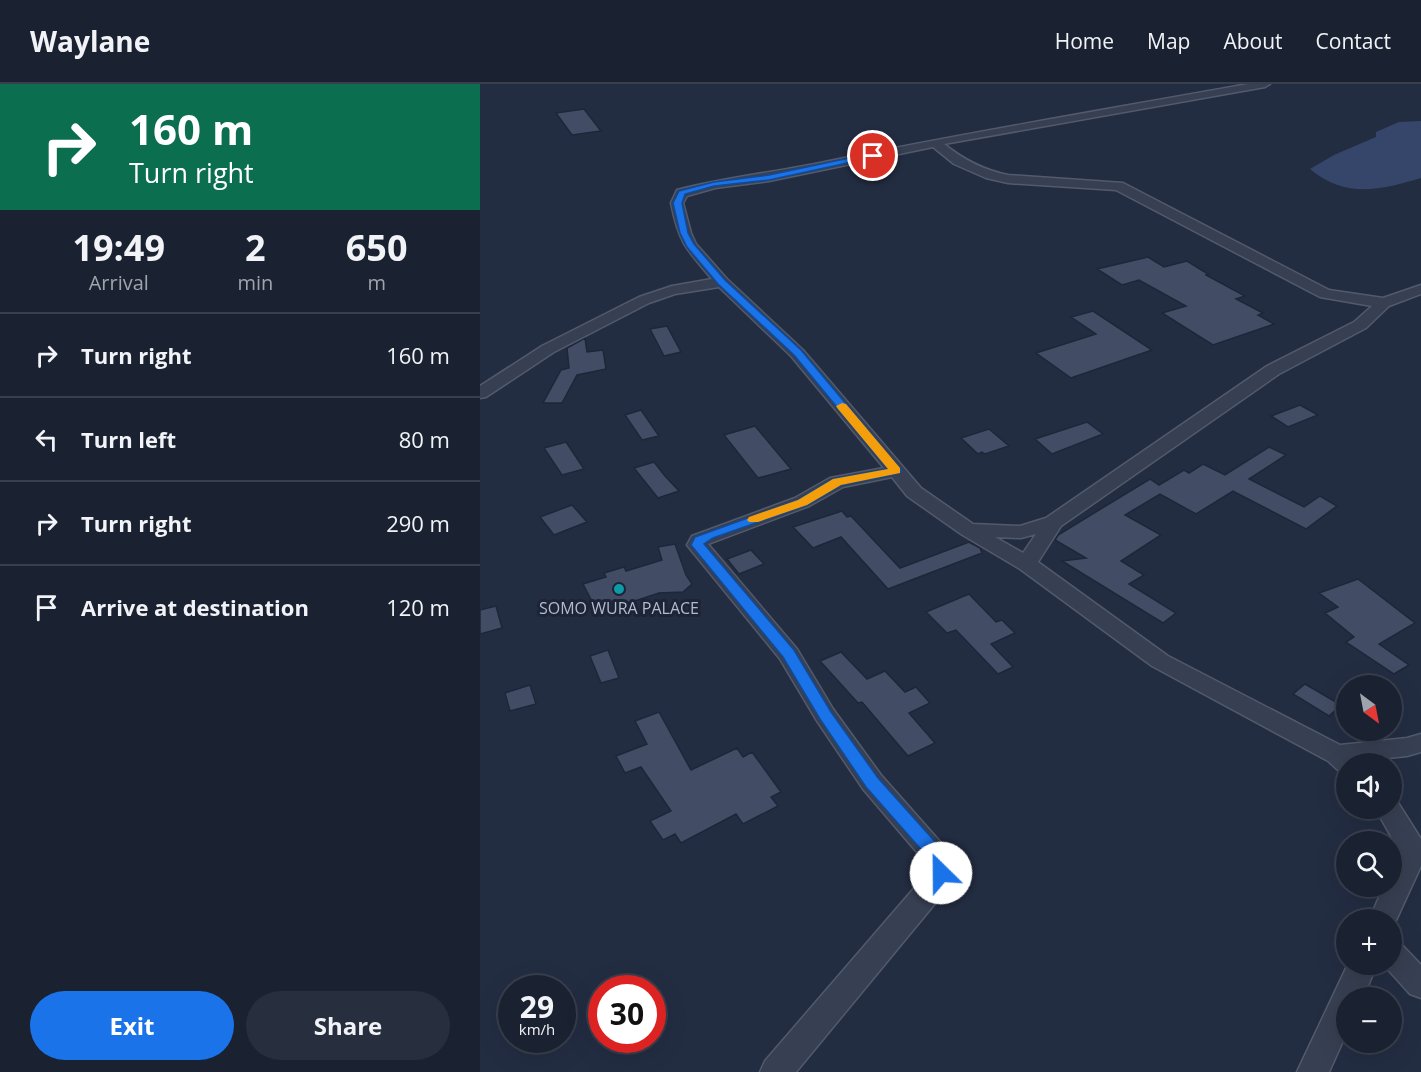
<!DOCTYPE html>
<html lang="en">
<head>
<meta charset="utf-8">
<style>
  body { margin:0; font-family:"Open Sans",sans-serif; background:#272f3e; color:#f1f3f6; height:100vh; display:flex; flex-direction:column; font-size:22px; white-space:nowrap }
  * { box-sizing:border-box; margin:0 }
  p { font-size:20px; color:#9fa4ac }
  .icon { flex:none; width:33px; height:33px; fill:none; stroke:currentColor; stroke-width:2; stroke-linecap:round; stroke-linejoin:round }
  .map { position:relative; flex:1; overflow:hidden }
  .panel { display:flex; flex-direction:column; background:#1a2232; width:480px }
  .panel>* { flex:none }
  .guide { background:#0b6e4f; color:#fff; overflow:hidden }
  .needle { width:39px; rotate:148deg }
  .buttons { position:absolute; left:856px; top:591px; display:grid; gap:12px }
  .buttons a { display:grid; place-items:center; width:66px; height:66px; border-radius:50%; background:#1a2232; box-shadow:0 6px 24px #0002,0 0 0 2px #383f4d; font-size:30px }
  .speed { position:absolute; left:18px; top:891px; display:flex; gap:12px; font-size:30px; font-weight:700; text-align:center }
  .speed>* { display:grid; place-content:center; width:78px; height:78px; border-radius:50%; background:#1a2232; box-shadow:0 6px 24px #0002,0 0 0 2px #383f4d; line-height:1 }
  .speed small { font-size:15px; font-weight:400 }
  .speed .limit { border:9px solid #d22; background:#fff; color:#111 }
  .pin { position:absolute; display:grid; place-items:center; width:51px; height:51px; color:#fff; margin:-26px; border:3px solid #fff; border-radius:50%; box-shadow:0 2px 6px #0007 }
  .me { position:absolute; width:66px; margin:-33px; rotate:337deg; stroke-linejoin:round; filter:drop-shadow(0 0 4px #0008) }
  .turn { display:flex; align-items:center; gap:21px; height:126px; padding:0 30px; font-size:27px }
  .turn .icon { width:78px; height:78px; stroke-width:2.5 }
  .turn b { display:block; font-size:42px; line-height:51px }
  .eta { display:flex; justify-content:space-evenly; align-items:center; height:102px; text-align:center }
  .eta b { font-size:36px; font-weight:700; line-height:42px }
  .button { display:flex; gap:12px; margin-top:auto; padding:12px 30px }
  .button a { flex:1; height:69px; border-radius:36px; background:#1a73e8; color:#fff; font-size:24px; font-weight:700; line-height:69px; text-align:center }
  .button a+a { background:#272f3e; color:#f1f3f6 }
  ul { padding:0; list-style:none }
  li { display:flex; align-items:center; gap:18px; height:84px; padding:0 30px; border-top:2px solid #383f4d }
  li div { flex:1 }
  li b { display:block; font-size:22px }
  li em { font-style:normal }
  header { display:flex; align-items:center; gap:36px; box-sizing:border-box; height:84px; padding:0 30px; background:#1a2232; border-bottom:2px solid #383f4d }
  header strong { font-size:28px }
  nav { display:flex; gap:33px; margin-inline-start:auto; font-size:21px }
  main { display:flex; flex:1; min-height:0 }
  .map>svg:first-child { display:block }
</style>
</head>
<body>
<header>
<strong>Waylane</strong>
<nav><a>Home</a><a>Map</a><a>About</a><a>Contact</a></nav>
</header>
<main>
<section class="panel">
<div class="guide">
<div class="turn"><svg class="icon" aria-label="right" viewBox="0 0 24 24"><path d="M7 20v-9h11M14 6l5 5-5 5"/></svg><div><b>160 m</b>Turn right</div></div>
</div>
<div class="eta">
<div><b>19:49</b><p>Arrival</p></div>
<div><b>2</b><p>min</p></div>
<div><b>650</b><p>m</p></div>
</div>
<ul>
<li><svg class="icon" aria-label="right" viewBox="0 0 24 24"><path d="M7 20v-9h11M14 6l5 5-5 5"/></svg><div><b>Turn right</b></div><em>160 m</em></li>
<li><svg class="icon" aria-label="left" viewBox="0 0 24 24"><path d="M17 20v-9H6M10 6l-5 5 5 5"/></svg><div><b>Turn left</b></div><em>80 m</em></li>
<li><svg class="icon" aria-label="right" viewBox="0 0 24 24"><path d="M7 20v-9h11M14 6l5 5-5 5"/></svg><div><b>Turn right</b></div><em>290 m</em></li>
<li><svg class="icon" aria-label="arrive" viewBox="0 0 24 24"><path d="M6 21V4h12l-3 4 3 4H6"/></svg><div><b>Arrive at destination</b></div><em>120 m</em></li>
</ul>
<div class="button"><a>Exit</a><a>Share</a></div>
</section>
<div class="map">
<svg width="941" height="988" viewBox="0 0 941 988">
  <rect width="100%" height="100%" fill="#232d42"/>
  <path fill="#35466a" d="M941,37V94C900,106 866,115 830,85L854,71L896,53V48L919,38Z"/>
  <path fill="#424c64" stroke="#1e2639" stroke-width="1.5" d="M104,25L121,47L92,51L76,29Z
    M668,173L684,183L707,177L728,190L726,191L765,212L756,215L783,229L778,231L794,240L733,261L682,229L706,222L659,196L642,201L617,185Z
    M613,227L672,266L591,294L556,269L616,250L591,233Z
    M187,242L201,268L184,272L170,245Z
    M105,254L107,268L123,266L126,285L97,291L82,319H63L81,286L89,284L87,264Z
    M820,321L838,331L808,343L791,332Z
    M161,326L179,352L162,356L145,331Z
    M607,338L623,350L572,370L555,355Z
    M275,342L311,385L278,394L244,351Z
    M509,345L529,362L505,370L502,368L498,370L481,354Z
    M86,358L104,385L82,391L64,364Z
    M789,363L806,371L769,395L824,423L840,412L857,422L826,445L753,407L716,430L680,410L645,431L681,451L641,477L664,491L649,500L696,529L683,539L582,477L606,474L575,456L578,451L670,395L679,401L704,386L709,389L723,380L745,391Z
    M174,378L185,392L199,407L178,414L154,384Z
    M92,421L107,438L74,451L60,433Z
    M362,427L367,433L371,432L420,484L489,458L500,464L502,469L408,505L361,453L333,464L313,443Z
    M195,460L206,491L212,500L203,508L179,509L118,529L103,500L126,493L124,489L144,483L146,487L182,476L178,463Z
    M271,466L284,480L259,490L247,475Z
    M878,495L935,539L899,560L929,581L914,590L866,558L874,553L845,529L858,523L839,509Z
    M489,510L516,538L522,536L535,549L511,560L533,583L518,590L476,546L467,549L446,528Z
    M16,522L22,544L0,550V526Z
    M128,566L139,594L121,599L110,572Z
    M361,568L387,595L405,587L425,608L436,603L450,619L429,629L455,659L428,672L382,618L378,619L340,577Z
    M825,600L861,621L849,632L813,610Z
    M50,601L56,620L30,627L25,609Z
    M179,628L211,686L257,664L263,673L272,668L301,708L291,713L298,722L263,740L256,730L201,759L195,750L183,756L170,737L191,727L161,683L145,689L136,672L167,660L155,637Z"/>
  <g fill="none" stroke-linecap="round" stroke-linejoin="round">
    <g stroke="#525a6c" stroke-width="3">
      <path id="minor" d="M768,0H790L785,3L464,60C484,76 503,86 528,91L643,99L849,206L903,214L941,201V210L909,222L886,244L799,290L581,442L558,478L688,572L860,661L927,654L941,650V668L927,672L879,677L880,680H867V689L859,687L848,677L672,582L540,485L481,450L427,412L412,393L363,403L329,422L228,460L317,565L353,625L401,691L470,769C478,786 471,796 462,811L316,988H280L285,977L442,795L447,787V780L383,705L337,637L300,575L207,461L212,452L315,414L350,394L404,384L311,272L239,203L195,210L169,219L74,268L6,313L0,314V302L62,262L159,213L192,202L232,195C206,165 199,159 191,119L197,106C243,94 289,89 335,80C479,50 624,26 768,0ZM453,63L474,80L506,94L528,99L636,106L840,213L892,222L874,238L787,282L566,434L540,442L493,440L441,404L323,266L247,195L216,160L211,149L203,119L207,112L235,104L289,97ZM556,450L543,469L515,453L541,454Z
        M912,715L917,717L941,755V782L912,845V836H889L904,802H912V786L920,768L895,724H912Z
        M912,857L922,861L941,881V914L930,910L903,880H912Z
        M868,880H897L883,914H867V948L849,988H817Z"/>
    </g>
    <use href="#minor" fill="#373f52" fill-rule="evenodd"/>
  </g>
  <path fill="#1a73e8" stroke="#114b97" stroke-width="1.5" d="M393,69L395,70V73L289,96L234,102L205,110L202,119L208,149L214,160L245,196L321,266L422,387L416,390L361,401L327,421L233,454L224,460L314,566L351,628L398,694L458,761L469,777L470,789L467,794L461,797L455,794L451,778L446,771L386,703L340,635L303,573L211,461L215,453L318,416L353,395L408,385L314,271L238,200L207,163L200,149L193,119L199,107L234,98L289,91Z"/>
  <path fill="#f59e0b" d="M362,319L366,320L420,384V389L361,401L327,421L278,438H269L267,436L269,433L318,416L353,395L408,385L358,325L356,322Z"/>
  <circle fill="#0f9aa8" stroke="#1c2437" stroke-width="2" cx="139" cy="505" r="6"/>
  <g text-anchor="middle" stroke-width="6" stroke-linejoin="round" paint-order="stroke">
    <g font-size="16" fill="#b4bbcc" stroke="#1c2437">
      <text x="139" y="530">SOMO WURA PALACE</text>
    </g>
  </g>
</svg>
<div class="buttons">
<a><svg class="needle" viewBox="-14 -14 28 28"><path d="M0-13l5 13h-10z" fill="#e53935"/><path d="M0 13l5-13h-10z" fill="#9fa4ac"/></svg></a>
<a><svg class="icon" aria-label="sound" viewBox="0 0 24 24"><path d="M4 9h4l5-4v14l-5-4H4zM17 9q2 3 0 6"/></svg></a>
<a><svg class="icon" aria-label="search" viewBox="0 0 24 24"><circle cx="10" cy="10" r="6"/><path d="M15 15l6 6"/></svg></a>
<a>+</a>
<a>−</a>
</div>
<div class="speed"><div>29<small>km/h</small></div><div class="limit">30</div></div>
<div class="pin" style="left:393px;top:72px;background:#d93025"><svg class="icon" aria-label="arrive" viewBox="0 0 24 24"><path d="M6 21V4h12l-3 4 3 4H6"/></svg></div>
<svg class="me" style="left:461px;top:789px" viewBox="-20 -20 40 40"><circle r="19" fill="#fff"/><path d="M0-13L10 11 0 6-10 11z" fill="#1a73e8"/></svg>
</div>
</main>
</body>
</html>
